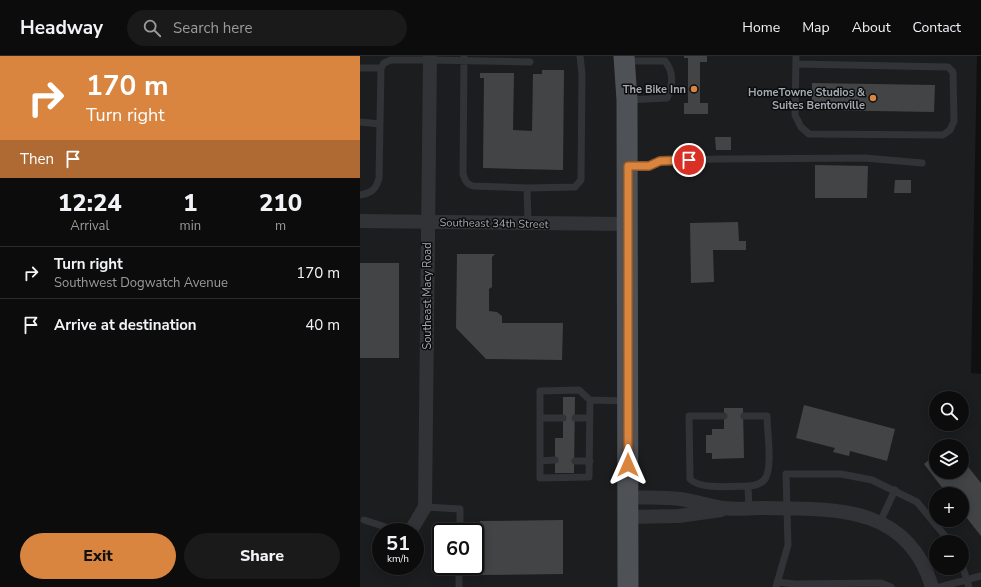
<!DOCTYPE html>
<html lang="en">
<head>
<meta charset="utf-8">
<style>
  body { margin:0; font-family:"Nunito Sans",sans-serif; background:#1a1a1b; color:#f1f3f6; height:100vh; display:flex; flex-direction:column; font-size:15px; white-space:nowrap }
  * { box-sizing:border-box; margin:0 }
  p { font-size:13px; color:#9a9b9d }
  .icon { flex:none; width:22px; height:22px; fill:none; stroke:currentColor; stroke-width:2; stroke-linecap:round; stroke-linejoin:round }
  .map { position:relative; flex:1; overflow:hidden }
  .drawer { display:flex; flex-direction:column; background:#0c0c0d; width:360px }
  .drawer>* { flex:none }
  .guide { background:#da853f; color:#fff; overflow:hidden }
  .controls { position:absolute; left:569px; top:335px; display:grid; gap:8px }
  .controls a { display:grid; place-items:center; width:40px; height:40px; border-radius:50%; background:#0c0c0d; box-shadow:0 2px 10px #0003,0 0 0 1px #2c2c2e; font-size:20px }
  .speed { position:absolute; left:12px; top:467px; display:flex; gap:8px; font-size:20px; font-weight:700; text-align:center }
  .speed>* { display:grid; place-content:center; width:52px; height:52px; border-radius:50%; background:#0c0c0d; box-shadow:0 2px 10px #0003,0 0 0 1px #2c2c2e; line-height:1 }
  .speed small { font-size:10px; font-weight:400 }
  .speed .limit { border:2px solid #111; border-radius:6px; background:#fff; color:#111 }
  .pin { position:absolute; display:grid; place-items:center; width:34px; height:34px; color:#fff; margin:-17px; border:2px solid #fff; border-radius:50%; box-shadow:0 1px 4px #0007 }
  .me { position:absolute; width:44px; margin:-22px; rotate:0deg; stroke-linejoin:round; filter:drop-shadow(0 0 3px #0008) }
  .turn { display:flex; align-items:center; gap:14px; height:84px; padding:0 20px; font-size:18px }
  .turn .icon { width:52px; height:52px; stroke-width:2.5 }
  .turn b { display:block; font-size:28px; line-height:34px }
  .then { display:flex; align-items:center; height:38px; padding:0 20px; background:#0003; gap:8px; font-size:15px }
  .eta { display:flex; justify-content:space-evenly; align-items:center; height:68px; text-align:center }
  .eta b { font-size:24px; font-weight:800; line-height:28px }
  .button { display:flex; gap:8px; margin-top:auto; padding:8px 20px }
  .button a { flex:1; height:46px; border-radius:24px; background:#da853f; color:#111; font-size:16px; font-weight:800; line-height:46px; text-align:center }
  .button a+a { background:#1a1a1b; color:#f1f3f6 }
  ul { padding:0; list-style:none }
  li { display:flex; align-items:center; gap:12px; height:52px; padding:0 20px; border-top:1px solid #2c2c2e }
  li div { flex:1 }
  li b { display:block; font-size:15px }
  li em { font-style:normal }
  header { display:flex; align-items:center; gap:24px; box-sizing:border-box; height:56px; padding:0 20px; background:#0c0c0d; border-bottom:1px solid #2c2c2e }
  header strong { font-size:19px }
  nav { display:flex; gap:22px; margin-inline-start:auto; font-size:14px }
  .search { width:280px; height:36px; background:#1a1a1b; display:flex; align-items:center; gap:10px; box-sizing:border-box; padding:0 14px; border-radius:22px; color:#9a9b9d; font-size:15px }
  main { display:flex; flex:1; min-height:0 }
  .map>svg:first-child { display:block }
</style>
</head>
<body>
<header>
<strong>Headway</strong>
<div class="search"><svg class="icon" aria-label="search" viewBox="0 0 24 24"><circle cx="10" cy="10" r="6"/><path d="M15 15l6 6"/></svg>Search here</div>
<nav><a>Home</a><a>Map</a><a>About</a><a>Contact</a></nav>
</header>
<main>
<section class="drawer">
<div class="guide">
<div class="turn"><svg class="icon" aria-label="right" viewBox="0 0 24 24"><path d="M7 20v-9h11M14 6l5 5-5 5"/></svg><div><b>170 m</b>Turn right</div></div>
<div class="then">Then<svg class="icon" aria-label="arrive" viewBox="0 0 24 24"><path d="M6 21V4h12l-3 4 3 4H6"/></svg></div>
</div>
<div class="eta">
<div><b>12:24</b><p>Arrival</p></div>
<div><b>1</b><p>min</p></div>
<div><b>210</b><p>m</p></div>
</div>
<ul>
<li><svg class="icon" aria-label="right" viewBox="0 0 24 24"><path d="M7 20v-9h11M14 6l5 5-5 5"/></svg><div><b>Turn right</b><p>Southwest Dogwatch Avenue</p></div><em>170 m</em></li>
<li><svg class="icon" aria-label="arrive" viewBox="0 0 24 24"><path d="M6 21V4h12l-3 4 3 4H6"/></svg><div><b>Arrive at destination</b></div><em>40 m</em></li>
</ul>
<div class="button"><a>Exit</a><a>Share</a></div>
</section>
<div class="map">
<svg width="621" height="531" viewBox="0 0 621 531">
  <rect width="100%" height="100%" fill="#101011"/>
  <path fill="#1c1d1e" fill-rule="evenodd" d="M0,0H617L611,317L621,318V531H0ZM576,342H602V368H576ZM576,390H602V416H576ZM576,438H602V464H576ZM21,476H55V510H21ZM81,476H115V510H81ZM576,486H602V512H576Z"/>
  <path fill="#424446" d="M324,0H347V6H340V47H348V58H324V47H328V2H324Z
    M182,14H204L203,114L123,112L124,22H120V17H154L153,74L172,75L173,18H182Z
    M452,27L575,29L574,56L452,54Z
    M355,81H371V94H356Z
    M455,109L508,110L507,142H455Z
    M535,124H551V137H534Z
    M378,166L379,185H386V194H353L354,226L331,227L330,167Z
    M97,198H135L132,201V231L129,233V255L137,256L142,260V267H203L202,304L126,303L96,272Z
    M0,207H39V302H0Z
    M203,341H215L214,417H195V382H203Z
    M444,349L535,373L527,405L490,395L489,400L473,396L475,392L436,382Z
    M364,352H383L384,402L352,403V397H346V379H352V373H364Z
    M576,398V416H602V403L621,427V480L606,461L602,464V438H587L564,408Z
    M203,464V518L121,519L120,465Z"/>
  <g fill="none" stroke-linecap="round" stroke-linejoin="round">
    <path stroke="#323336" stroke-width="7" d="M104,0L103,118C105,124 106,128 113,130L167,132L168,167
      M267,5H305C314,16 313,29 307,42L268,44
      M436,8L588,11L593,16L594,65L590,74L583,79L449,78L441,71L435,59L436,0
      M0,12H21
      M0,66L20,68
      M268,110H289L300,105L358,103L505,102L562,107
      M167,132L215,131L221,124L222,18L220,0
      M0,139C11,137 16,134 19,122L21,12L24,7L31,4H70L170,6
      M230,344L229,421L180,422V335L219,334L230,344L266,345
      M364,360H329L330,423C340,434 373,430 388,430L389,452
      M384,360H407C407,375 413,411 405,423C401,428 395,430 388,430
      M180,362H203
      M215,362H230
      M180,405L195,404
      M215,405H230
      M65,451L100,453V476
      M4,464L41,476
      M520,466L535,434
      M602,509L609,531
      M417,526L435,528L521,527L531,531
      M99,531V510
      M416,531L428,489L426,418H481L512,424L557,446L590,486
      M580,531L621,520"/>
    <path stroke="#323336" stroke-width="14" d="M0,165L268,168
      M268,441C285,442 303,441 320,443C335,445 349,450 364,452C376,454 389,452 401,452C471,453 547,447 572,531
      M268,461L319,460L361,454
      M50,476L65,451L70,0"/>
    <path stroke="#4e5155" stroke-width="21" d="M264,0L267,44L268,531"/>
  </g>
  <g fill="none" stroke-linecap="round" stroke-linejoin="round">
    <g stroke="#8e5629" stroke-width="10">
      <path id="route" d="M268,409V110H289L300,105L329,104"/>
    </g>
    <use href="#route" stroke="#da853f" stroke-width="7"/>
  </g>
  <g fill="#da853f" stroke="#0b0c0c" stroke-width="1.5">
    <circle cx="334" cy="33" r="4"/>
    <circle cx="513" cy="42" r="4"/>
  </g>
  <g text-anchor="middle" stroke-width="3" stroke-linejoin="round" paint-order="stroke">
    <g font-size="11" font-weight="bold" fill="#a3aab0" stroke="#0b0c0c" text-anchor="end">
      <text x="326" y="37">The Bike Inn</text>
      <text x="505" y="40">HomeTowne Studios &amp;<tspan x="505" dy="13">Suites Bentonville</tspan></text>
    </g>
    <g font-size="11" fill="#a3aab0" stroke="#0b0c0c">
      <text transform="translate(134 167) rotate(1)" y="4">Southeast 34th Street</text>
      <text transform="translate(67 240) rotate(-90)" y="4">Southeast Macy Road</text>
    </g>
  </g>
</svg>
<div class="controls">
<a><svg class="icon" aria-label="search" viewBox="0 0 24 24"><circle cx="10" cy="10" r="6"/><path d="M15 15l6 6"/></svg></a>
<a><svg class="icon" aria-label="layers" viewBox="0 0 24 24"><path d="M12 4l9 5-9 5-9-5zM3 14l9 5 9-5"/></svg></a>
<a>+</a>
<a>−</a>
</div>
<div class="speed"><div>51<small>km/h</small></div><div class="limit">60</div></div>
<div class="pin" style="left:329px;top:104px;background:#d93025"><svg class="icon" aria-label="arrive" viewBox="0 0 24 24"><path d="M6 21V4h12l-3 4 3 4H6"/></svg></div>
<svg class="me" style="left:268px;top:409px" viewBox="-20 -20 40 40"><path d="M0-17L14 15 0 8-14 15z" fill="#da853f" stroke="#fff" stroke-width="4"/></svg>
</div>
</main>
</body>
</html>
